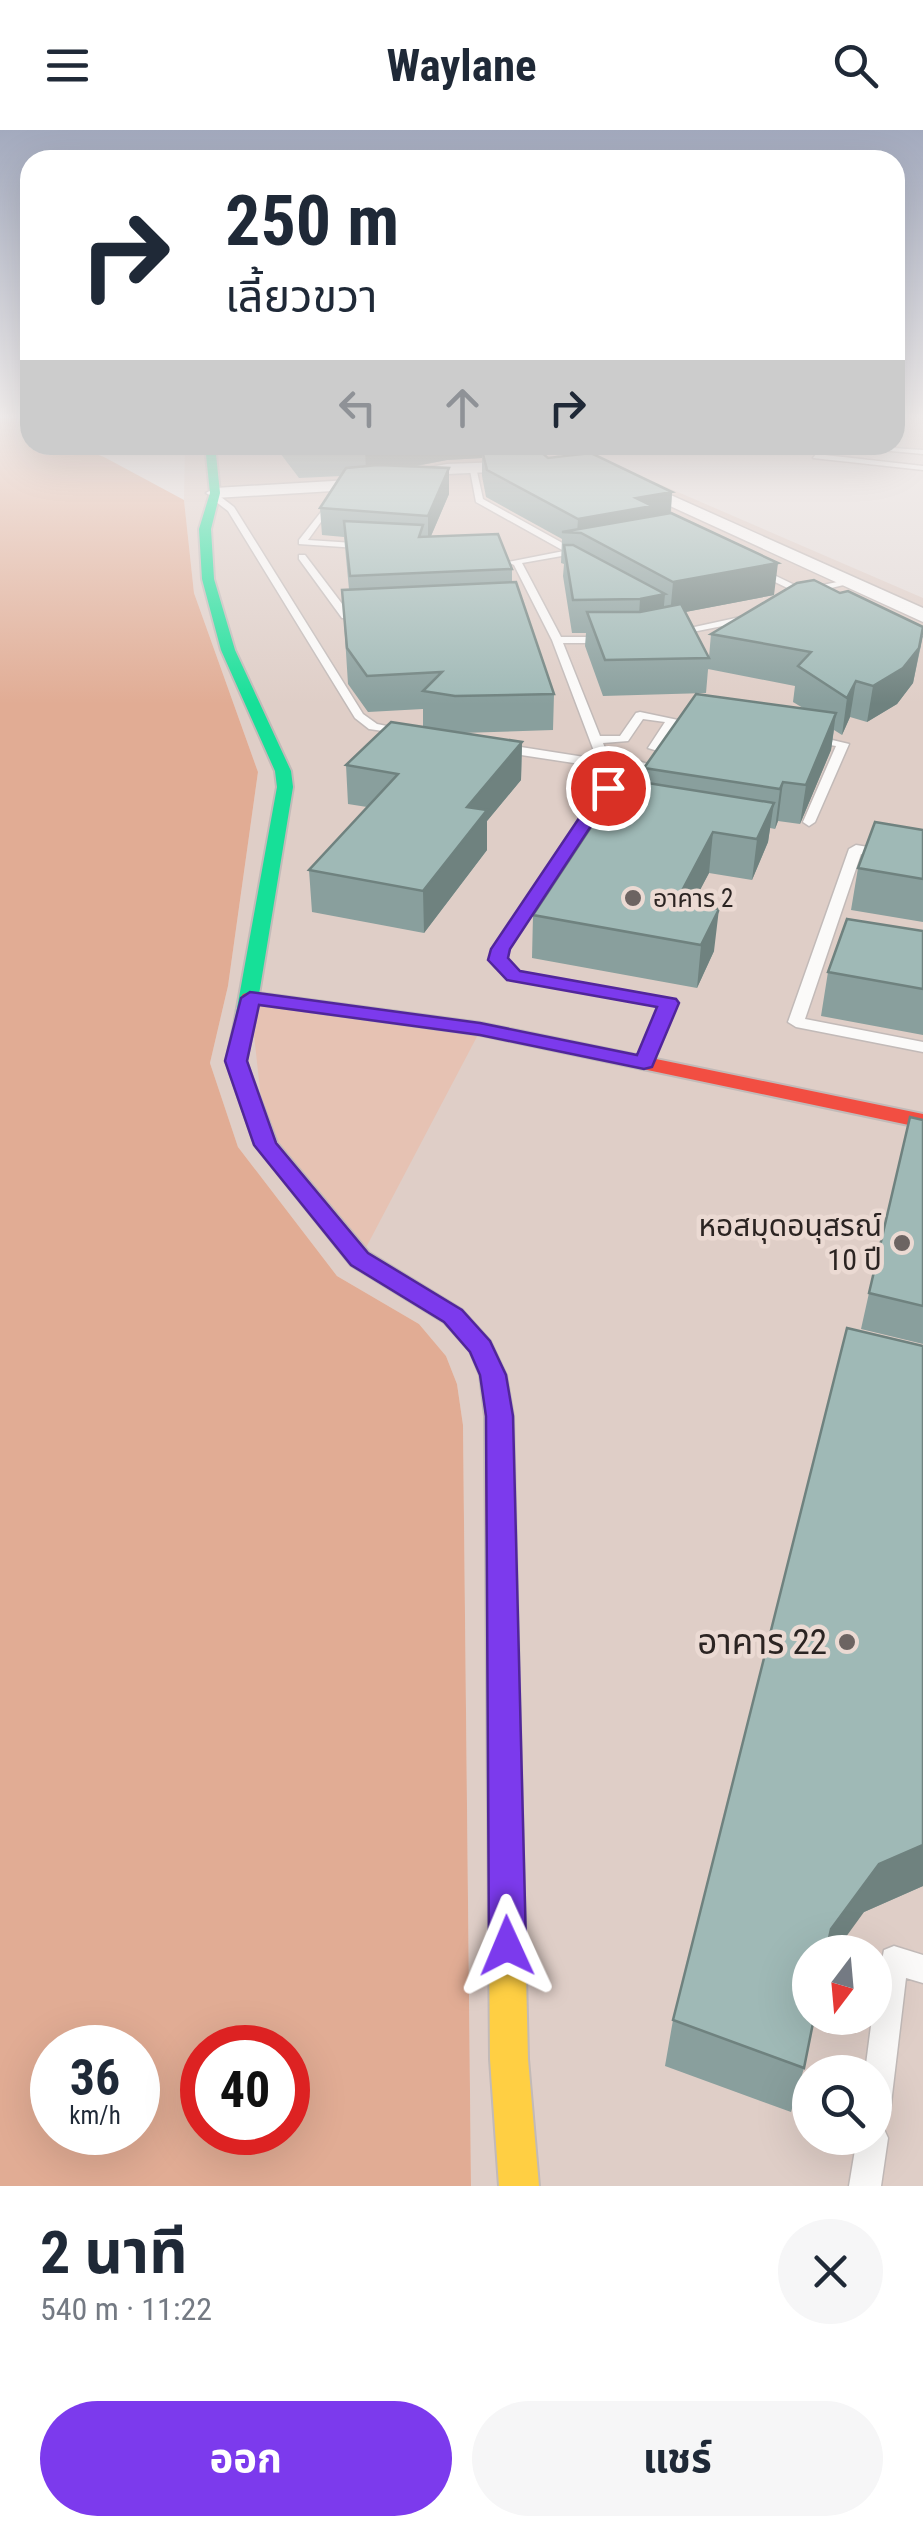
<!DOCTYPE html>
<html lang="th">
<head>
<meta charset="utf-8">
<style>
  body { margin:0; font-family:"Roboto Condensed","Noto Sans Thai",sans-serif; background:#f6f6f7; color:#1f2937; height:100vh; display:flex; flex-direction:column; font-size:38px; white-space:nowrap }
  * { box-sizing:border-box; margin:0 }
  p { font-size:32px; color:#747a83 }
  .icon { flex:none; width:55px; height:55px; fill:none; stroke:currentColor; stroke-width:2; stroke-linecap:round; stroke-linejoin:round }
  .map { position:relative; height:2056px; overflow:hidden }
  .drawer { display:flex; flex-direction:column; background:#fff; flex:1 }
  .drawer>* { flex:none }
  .top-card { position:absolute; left:20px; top:20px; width:885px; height:305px; border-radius:30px; box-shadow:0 10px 40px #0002; background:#fff; color:#1f2937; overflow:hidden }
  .needle { width:65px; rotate:196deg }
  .tools { position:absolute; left:792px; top:1805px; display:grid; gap:20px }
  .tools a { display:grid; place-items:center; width:100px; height:100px; border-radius:50%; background:#fff; box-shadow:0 10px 40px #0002; font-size:50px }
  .speed { position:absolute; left:30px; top:1895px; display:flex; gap:20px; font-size:50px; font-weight:700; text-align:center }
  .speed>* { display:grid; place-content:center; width:130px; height:130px; border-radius:50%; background:#fff; box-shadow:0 10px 40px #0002; line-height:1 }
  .speed small { font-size:25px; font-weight:400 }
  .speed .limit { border:15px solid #d22; background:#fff; color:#111 }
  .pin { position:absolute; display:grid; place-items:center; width:85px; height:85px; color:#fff; margin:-42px; border:5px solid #fff; border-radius:50%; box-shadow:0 2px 10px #0007 }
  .me { position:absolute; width:110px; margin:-55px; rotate:359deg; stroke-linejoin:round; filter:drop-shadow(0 0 8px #0008) }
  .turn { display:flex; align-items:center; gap:35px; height:210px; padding:0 40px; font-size:45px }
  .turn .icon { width:130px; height:130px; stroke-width:2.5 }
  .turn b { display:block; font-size:70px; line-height:85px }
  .lanes { display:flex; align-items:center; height:95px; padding:0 40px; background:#0003; justify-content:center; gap:50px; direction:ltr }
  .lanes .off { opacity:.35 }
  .round { display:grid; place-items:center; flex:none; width:105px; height:105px; border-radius:52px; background:#f6f6f7 }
  .headline { display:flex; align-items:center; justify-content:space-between; height:170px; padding:0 40px }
  h1 { font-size:60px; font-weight:700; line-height:75px }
  .cta { display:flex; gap:20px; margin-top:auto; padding:20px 40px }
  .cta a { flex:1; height:115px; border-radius:60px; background:#7c3aed; color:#fff; font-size:40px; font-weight:700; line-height:115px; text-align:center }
  .cta a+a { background:#f6f6f7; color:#1f2937 }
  header { display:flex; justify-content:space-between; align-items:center; height:130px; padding:0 40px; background:#fff; font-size:45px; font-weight:700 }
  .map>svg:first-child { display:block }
</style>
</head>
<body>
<header><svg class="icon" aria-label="menu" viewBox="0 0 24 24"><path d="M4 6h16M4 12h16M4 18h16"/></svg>Waylane<svg class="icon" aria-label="search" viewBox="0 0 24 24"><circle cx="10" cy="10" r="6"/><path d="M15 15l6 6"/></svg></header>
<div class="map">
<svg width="923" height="2056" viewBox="0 0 923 2056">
  <rect width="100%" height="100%" fill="#e5dcd9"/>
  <path fill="#dfcec7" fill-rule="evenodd" d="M895,286H923V325L819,315H895Z
    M185,315H569L923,468V2056H471L463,1295L457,1254L446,1226L419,1194L337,1146L238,1017L210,933L228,856L258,642L194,463L184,370ZM810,1822H875V1888H810ZM810,1942H875V2008H810Z"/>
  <path fill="#e6c2b3" d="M250,868L481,899L360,1129L266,1015Z"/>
  <path fill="#e1ac94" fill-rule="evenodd" d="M0,286H30V315H72L104,327L184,370L194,463L258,642L228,856L210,933L238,1017L337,1146L419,1194L446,1226L457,1254L463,1295L471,2056H0ZM52,1918H138V2002H52ZM202,1918H288V2002H202Z"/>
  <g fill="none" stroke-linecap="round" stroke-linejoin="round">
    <g stroke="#c2bab8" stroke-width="3">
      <path id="lane" d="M844,315L923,320V324L848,317Z
        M816,324L923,336V340L813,328Z
        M469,335L476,337L483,369L575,420L585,418L590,421L522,433L561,507H606L611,510L606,513H563L600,606H620L636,583L640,582L678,590L658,621L648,618L665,592L643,589L628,611L603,613L617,649L615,652L626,649L638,631L648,634L634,655L609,661L507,819L506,828L519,842L674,870L677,873L650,936L644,938L636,933L660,876L509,849L491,829L493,819L605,649L600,637L502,622L496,618L502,614L597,629L552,510L514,435L508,432L564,421L476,372Z
        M211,364H217L234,377L363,584L377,594L411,601V605L369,599L355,588L228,381L211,368Z
        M332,368L336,371L308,410L369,414L372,419L299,414V410Z
        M299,425H305L349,483H365V487L342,488L299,429Z
        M755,436L803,459L847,450L852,453L802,465L752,441V437Z
        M754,484L759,487L758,489L672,506L667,503Z
        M811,605L849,614L815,692L809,696L803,692L836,616L807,611L805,609Z
        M856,715L923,726V734L861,724L805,889L923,912V922L796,897L788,892L849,719Z
        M894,1816L923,1825V1853L906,1848L890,1982L886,1993L879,1996L883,1997L888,2008L881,2056H849L857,2008H875V1942H865L872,1888H875V1866L884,1820Z"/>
    </g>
    <g stroke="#c2bab8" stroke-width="3">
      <path id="street" d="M537,315H559L923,478V492Z
        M530,331L536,332V340L447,344L366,359L215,368L206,363L215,358L366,349L447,334Z"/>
    </g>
    <g stroke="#c2bab8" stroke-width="4">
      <path id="fast" d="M205,315H215L220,363L211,399L214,449L235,520L291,641L293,657L254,895L244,901L234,895L277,657L275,641L221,520L202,449L199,399L210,363Z"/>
    </g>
    <g stroke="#c2bab8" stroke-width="4">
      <path id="slow" d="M503,1538L514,1542L519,1552L528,1929L539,2056H499L490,1929L487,1552L492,1542Z"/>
    </g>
    <g stroke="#c2bab8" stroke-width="4">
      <path id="jam" d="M250,862L481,893L923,984V998L481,905L243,872L240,868L243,864Z
        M244,889L254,895L246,931L277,1013L369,1123L462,1180L490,1211L506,1245L513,1286L519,1552L514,1562L503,1566L492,1562L487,1552L485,1286L480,1245L470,1221L444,1192L351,1135L255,1015L226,931L234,895Z"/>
    </g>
    <use href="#lane" fill="#fbfaf9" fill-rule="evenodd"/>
    <use href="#street" fill="#fbfaf9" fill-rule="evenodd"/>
    <use href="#fast" fill="#16e098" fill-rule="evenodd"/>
    <use href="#slow" fill="#ffcf43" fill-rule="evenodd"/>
    <use href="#jam" fill="#f24e42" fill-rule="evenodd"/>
  </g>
  <path fill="#899f9d" d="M274,315H515V318L672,362L671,383L774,465L685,482L709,528L706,563L603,566L585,516L586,503H572L563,446L564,434L561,433L562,409L486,367L482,346V328L447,330L412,337L449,338V364L431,406L512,439V452L554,564L553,600L461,603L522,612L521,650L487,691V720L424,803L312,782L309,740L367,677L348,674L346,635L423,597V579L368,582L348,554L342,460L349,459L344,407L322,405L320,378L341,346L299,348Z
    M711,504L923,506L913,553L897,574L867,592L850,587L842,605L834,600L831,620L800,694L778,691L775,699L770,698L768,712L752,750L709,743L692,774L714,821L697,858L532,828L533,785L632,655L642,653L644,638L803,578L793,572L795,556L708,539Z
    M923,700V792L851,780L858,738Z
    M923,801V905L821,886L828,842Z
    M923,990V1214L861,1199L869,1163Z
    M923,1216V1756L864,1782L810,1822L804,1938L791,1982L665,1936L673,1890Z"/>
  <path fill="#6f827f" d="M378,315H515V326L482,320V328L447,330L366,345L365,317Z
    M449,338V364L428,413V386Z
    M672,362L670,389L577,403L578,389L636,368Z
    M778,433L774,465L670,485L673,452Z
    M665,464L662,497L638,502L640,469Z
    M923,503L913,553L897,574L867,592L873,556Z
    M856,551L850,587L842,605L847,568Z
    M836,583L831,620L800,694L806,655Z
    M522,612L521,650L487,691V720L424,803L423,761L467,677Z
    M783,652L778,691L775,699L780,659Z
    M774,673L768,712L752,750L757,709Z
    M713,702L709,743L674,810L676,772Z
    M719,779L714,821L697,858L701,815Z
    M923,1715V1756L864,1782L835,1822H824L831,1799L879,1734Z"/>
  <path fill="#9fb9b6" stroke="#6f827f" stroke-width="2.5" d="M293,315H378L365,317L297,320Z
    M535,317L548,328L591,323L672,362L636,368L652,376L578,389L487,340L482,320Z
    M378,335L449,338L428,386L320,378L346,338Z
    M671,383L778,433L673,452L581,403L562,402Z
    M344,391L423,395L419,407L498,404L512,439L350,446Z
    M564,415H573L665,464L640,469L573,470Z
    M814,450L840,463L848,461L923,497L919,518L903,538L873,556L856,551L847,568L798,536L811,522L711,504L797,453Z
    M516,452L554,564L455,566L423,561L442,542L367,546L347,518L342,460Z
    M681,474L709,528L605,530L587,482H640Z
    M696,564L836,583L806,655L783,652L780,659L644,638Z
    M391,592L522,612L467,677L487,680L423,761L309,740L398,644L346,635Z
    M635,651L774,673L757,709L713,702L676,772L719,779L701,815L533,785L620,653L632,655Z
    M875,692L923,700V749L858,738Z
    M847,789L923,801V859L828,842Z
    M910,987L923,990V1176L869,1163Z
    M847,1198L923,1216V1715L879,1734L831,1799L826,1822H810V1888H814L804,1938L673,1890Z"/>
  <linearGradient id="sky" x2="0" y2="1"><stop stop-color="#a3aabe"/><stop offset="0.5" stop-color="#f3efee"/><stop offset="1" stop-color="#f3efee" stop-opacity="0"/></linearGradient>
  <rect width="923" height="574" fill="url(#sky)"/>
  <path fill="#7c3aed" stroke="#51269a" stroke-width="2.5" d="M602,654L616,658L510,819L508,828L520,841L676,869L679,873L652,937L644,939L480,905L259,875L247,931L276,1013L368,1123L462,1180L490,1211L506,1245L513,1286L526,1816L520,1829L507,1834L494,1829L489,1816L486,1286L480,1245L470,1222L444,1192L351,1135L254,1015L225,931L241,868L250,862L480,893L637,925L657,877L507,850L488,830L491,819Z"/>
  <g fill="#6c6462" stroke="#ebdad3" stroke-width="4">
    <circle cx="633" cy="768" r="10"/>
    <circle cx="902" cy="1113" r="10"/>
    <circle cx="847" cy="1512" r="10"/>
  </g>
  <g text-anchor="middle" stroke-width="9" stroke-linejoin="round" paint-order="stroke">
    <g font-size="25" fill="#2b2422" stroke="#ebdad3" text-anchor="start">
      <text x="653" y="777">อาคาร 2</text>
    </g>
    <g font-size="30" fill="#2b2422" stroke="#ebdad3" text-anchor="end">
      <text x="882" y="1106">หอสมุดอนุสรณ์<tspan x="882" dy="34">10 ปี</tspan></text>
    </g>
    <g font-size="35" fill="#2b2422" stroke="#ebdad3" text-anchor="end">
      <text x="827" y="1524">อาคาร 22</text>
    </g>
  </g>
</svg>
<div class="tools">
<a><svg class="needle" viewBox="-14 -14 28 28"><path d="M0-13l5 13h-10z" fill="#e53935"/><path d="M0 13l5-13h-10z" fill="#747a83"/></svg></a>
<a><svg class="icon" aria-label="search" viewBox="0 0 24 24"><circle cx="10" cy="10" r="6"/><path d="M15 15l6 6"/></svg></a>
</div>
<div class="speed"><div>36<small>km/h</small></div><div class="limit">40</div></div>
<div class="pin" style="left:608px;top:658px;background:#d93025"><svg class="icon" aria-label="arrive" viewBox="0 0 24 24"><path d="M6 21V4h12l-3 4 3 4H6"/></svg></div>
<svg class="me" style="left:507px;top:1816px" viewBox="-20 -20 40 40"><path d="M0-17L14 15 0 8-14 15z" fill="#7c3aed" stroke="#fff" stroke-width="4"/></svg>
<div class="top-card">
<div class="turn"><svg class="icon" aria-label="right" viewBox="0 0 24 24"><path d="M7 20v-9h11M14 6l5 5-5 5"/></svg><div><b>250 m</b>เลี้ยวขวา</div></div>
<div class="lanes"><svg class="icon off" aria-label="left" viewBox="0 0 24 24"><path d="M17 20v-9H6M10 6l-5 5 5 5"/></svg><svg class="icon off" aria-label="ahead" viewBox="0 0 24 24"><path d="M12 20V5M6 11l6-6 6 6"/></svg><svg class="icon" aria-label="right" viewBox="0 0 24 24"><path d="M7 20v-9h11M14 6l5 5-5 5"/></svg></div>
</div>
</div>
<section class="drawer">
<div class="headline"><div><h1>2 นาที</h1><p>540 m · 11:22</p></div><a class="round"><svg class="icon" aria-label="close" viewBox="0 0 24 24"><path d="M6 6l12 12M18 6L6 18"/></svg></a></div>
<div class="cta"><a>ออก</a><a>แชร์</a></div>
</section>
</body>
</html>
